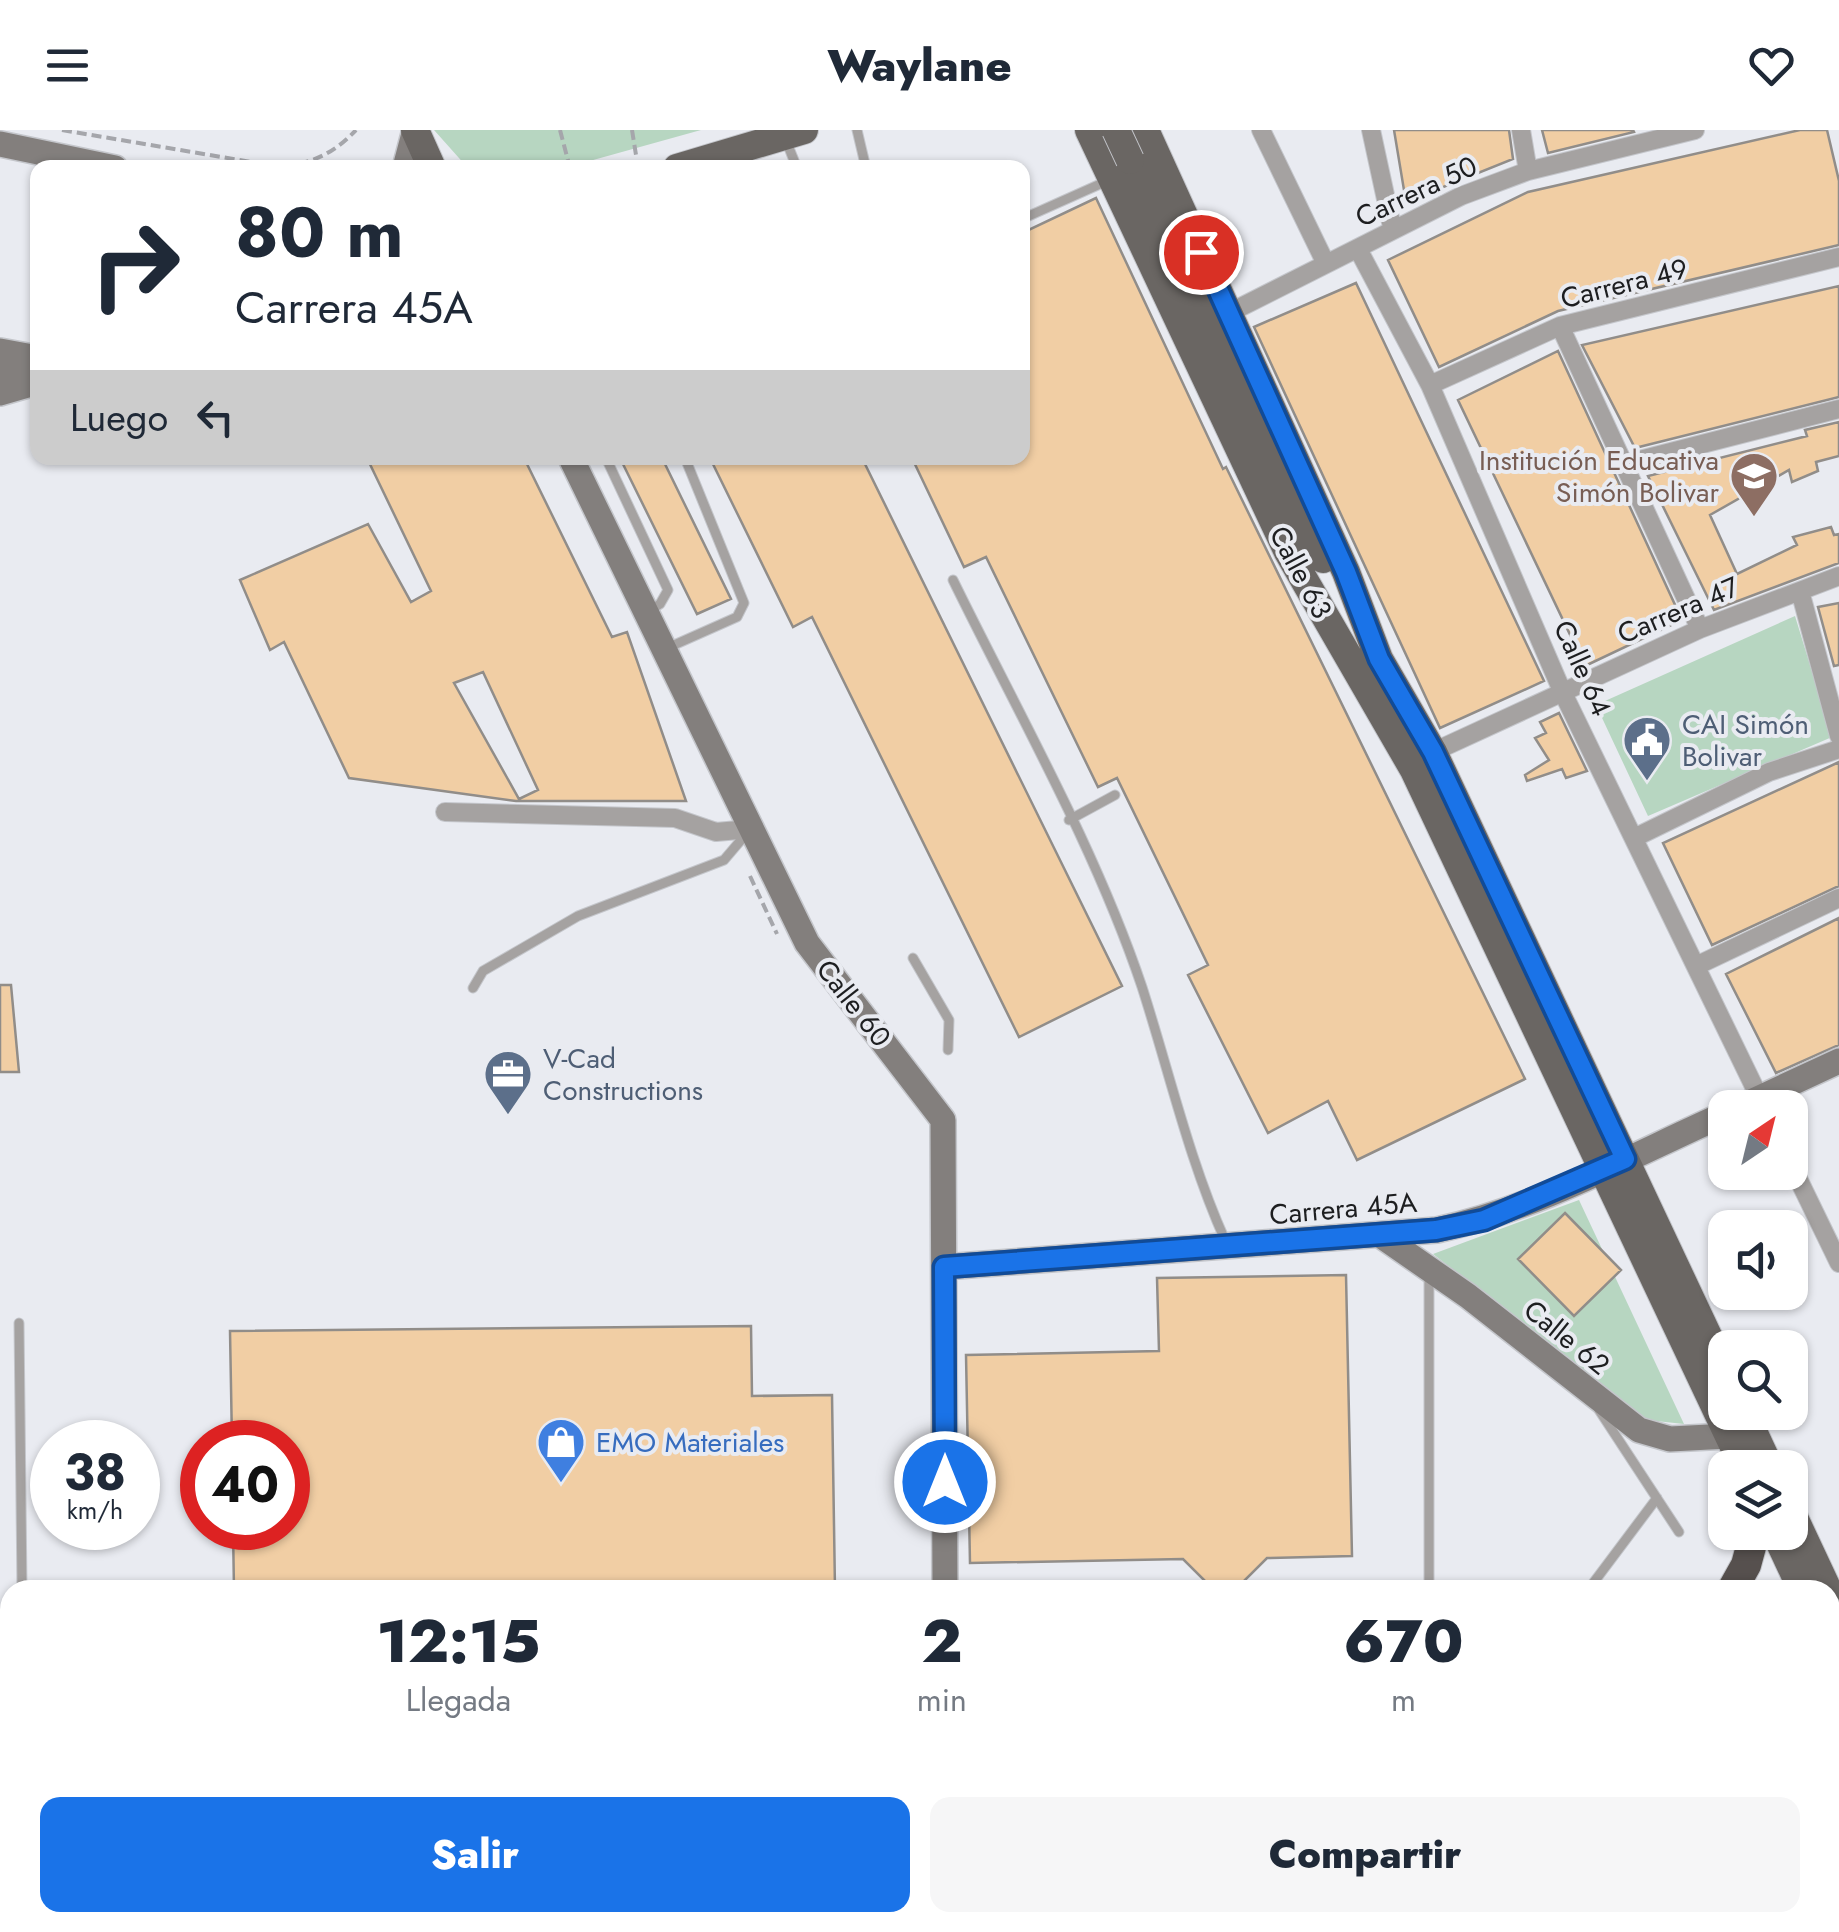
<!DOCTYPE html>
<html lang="es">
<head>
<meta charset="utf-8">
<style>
  body { margin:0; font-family:Jost,sans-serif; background:#f6f6f7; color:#1f2937; height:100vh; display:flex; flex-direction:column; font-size:38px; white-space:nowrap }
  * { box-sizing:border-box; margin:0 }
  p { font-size:32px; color:#747a83 }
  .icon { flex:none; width:55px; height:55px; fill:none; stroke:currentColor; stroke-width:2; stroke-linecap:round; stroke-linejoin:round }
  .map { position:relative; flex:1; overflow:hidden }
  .sheet { position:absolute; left:0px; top:1450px; width:1840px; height:352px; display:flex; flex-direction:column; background:#fff; border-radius:30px 30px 0 0; box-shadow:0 2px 8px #0004 }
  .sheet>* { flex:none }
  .guide { position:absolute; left:30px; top:30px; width:1000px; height:305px; border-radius:20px; box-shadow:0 2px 8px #0004; background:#fff; color:#1f2937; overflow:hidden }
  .needle { width:65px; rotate:35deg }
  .buttons { position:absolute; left:1708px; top:960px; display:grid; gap:20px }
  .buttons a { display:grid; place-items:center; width:100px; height:100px; border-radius:20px; background:#fff; box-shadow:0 2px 8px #0004; font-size:50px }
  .speed { position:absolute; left:30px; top:1290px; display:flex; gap:20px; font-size:50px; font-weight:700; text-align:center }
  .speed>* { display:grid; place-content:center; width:130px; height:130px; border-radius:50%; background:#fff; box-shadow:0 2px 8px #0004; line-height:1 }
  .speed small { font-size:25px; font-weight:400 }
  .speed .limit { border:15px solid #d22; background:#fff; color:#111 }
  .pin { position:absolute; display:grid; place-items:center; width:85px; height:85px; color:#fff; margin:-42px; border:5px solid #fff; border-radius:50%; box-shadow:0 2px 10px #0007 }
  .me { position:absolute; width:110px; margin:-55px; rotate:0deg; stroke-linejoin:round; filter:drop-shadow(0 0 8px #0008) }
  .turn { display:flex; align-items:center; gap:35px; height:210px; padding:0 40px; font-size:45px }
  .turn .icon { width:130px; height:130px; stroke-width:2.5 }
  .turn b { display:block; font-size:70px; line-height:85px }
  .then { display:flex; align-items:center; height:95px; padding:0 40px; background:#0003; gap:20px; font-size:38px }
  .eta { display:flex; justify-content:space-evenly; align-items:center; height:170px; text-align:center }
  .eta b { font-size:60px; font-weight:800; line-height:70px }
  .primary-button { display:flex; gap:20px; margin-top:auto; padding:20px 40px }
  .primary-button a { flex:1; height:115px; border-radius:20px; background:#1a73e8; color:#fff; font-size:40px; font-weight:800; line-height:115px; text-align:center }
  .primary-button a+a { background:#f6f6f7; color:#1f2937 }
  header { display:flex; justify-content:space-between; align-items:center; height:130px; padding:0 40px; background:#fff; font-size:45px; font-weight:800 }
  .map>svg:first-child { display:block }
</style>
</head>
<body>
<header><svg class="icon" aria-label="menu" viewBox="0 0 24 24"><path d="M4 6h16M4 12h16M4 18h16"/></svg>Waylane<svg class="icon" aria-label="heart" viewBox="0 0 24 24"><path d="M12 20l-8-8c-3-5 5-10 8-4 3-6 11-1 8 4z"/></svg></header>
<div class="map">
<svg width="1839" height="1802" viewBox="0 0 1839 1802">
  <rect width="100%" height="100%" fill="#e9ebf1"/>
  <path fill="#b7d6c1" d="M434,0H701L568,37H467Z
    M1795,486L1832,607L1648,686L1596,575Z
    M1579,1070L1684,1294L1647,1290L1433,1124Z
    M1830,1575L1839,1580V1753L1830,1752Z
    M807,1792H1072V1793L789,1800Z"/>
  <path fill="#f1cea4" stroke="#918d89" stroke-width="2.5" fill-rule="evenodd" d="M1394,0H1509L1513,29L1406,72Z
    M1542,0H1633L1634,2L1548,23Z
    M1800,0H1827L1839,51V115L1558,181L1439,237L1388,130L1528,62Z
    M1096,68L1223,339L1226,337L1525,949L1357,1030L1328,971L1268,1003L1188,845L1208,835L1117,648L1098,657L986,427L964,437L912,328H1022V103Z
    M1356,153L1544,551L1440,598L1254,197Z
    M1839,156V267L1635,318L1582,215Z
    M1558,221L1682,490L1585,536L1458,270Z
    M1839,292V326L1816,332L1818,341L1792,352L1789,340L1710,385L1737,444L1797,415L1793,407L1831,397L1834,405L1839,404V433L1714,480L1648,346L1807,306L1805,300Z
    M367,328H524L612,507L627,502L686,671H516L349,648L284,512L270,520L240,450L368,394L411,472L431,461ZM483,542L538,660L519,669L454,553Z
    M620,328H662L731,469L697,484Z
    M710,328H862L1122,856L1019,907L812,487L793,497Z
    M1839,473V535L1834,536L1818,477Z
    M1559,583L1587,641L1566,648L1562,639L1527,651L1525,645L1549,630L1535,608L1546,603L1540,592Z
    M1839,632V756L1712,815L1663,713Z
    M1839,788V915L1776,943L1726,844Z
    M0,855H11L19,942H0Z
    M1565,1083L1621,1140L1574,1186L1518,1129Z
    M1346,1145L1352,1426L1267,1428L1237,1458H1212L1183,1429L970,1433L966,1225L1159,1221L1157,1148Z
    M751,1196L752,1266L832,1265L835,1460H234L233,1398H288V1312H232L230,1201Z"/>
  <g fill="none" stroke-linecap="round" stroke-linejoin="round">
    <g stroke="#c4c6cb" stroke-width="11">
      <path id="lane" d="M857,0L866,38
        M785,8L797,38
        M1022,89L1107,51
        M606,328L668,460L660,474L647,482
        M953,450C1018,583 1095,717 1142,857C1169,941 1189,1030 1225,1110
        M665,519L737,487L744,473L685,328
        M1069,690L1115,665
        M913,828L949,890L948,920
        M473,858L483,841L578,786L724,730L747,703
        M1429,1144V1460
        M19,1193L22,1460
        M1599,1280L1679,1402
        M1588,1460L1657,1368
        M28,1792V1802"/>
    </g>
    <g stroke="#c4c6cb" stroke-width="20">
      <path id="street" d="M1261,0L1326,134
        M1371,0L1392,97
        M1521,0L1528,41
        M1358,119L1430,255L1562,561L1764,977
        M1229,183L1461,66L1528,41L1695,0
        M1560,196L1700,499
        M1430,255L1560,196L1839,127
        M1624,334L1839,279
        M1800,461L1839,606
        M1433,622L1700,499L1839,446
        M445,682L675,688L716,702L750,699
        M1634,708L1769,642L1839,619
        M1696,836L1839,768
        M1790,1032L1839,1133
        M1836,1477L1839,1475"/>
    </g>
    <g stroke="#c4c6cb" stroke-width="28">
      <path id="secondary" d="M0,14L115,38
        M405,38L415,0
        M0,221L38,228
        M0,243L38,232
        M0,263L38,252
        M571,328L807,813L943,990L945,1460
        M1738,978L1839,931
        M1383,1107L1468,1166L1639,1300L1670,1309L1729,1306
        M944,1137L1437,1100C1538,1078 1631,1026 1725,984
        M760,1802L775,1792"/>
    </g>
    <g stroke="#c4c6cb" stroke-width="30">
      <path id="primary" d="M415,0L432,38
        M1089,0L1288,422L1414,640L1744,1338
        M1145,0L1346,442L1379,529L1433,622L1725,1242
        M1130,30L1246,280L1323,429
        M677,38L804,0
        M1744,1282L1770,1338
        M1790,1379L1828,1460
        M1775,1402L1802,1460
        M1830,1519L1839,1538"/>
    </g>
    <g stroke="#c4c6cb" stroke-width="32">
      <path id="highway" d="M1732,1460L1746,1435L1755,1402
        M1830,1563L1839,1568
        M1263,1802L1839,1796"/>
    </g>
    <path stroke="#a5a6ab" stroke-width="4" stroke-dasharray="10 5" stroke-linecap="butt" d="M62,0L275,36C310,35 332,25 356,0
      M560,0L570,38
      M632,0L636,25
      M750,746L777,804
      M1687,1460H1690
      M1830,1719L1839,1740
      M1233,1792V1802"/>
    <use href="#lane" stroke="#a5a2a1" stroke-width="9"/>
    <use href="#street" stroke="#a5a2a1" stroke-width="18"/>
    <use href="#secondary" stroke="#837f7d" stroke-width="25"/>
    <use href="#primary" stroke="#6a6663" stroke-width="28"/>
    <use href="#highway" stroke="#56504e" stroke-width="30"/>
    <g stroke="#c4c6cb" stroke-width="30" stroke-linecap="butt">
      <path id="primary-bridge" d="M1116,0L1130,30"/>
    </g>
    <use href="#primary-bridge" stroke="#6a6663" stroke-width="28"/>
  </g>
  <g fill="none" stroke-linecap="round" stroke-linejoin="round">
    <g stroke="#114b97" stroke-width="25">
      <path id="route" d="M945,1352L944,1137L1436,1100L1484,1090L1625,1029L1433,622L1379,529L1346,442L1201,122"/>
    </g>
    <use href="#route" stroke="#1a73e8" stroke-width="18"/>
  </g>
  <defs>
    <g id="school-pin" transform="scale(2.5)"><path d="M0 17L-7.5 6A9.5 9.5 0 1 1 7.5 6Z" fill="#8d6e63" stroke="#e9ebf1"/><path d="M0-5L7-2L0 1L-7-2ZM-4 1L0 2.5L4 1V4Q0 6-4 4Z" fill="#fff"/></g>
    <g id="civic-pin" transform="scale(2.5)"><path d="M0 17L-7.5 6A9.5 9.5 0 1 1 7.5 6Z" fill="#5c6f8a" stroke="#e9ebf1"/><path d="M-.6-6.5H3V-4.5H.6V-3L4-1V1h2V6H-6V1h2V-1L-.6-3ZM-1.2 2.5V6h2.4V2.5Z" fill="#fff"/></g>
    <g id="office-pin" transform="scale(2.5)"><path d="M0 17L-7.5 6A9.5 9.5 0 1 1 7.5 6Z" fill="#5c6f8a" stroke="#e9ebf1"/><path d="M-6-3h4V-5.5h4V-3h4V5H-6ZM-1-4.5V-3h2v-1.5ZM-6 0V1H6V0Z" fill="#fff"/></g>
    <g id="shop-pin" transform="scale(2.5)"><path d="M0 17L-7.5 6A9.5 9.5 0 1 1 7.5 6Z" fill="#3f7fe0" stroke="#e9ebf1"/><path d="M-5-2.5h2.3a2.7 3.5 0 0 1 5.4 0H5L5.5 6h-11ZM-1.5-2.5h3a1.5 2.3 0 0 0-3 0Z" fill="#fff"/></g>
  </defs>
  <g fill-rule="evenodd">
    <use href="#school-pin" x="1754" y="346"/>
    <use href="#civic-pin" x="1647" y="610"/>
    <use href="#office-pin" x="508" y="944"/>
    <use href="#shop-pin" x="561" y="1312"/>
  </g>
  <g text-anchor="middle" stroke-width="8" stroke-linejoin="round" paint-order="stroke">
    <g font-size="28" fill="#1d1e20" stroke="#e9ebf1">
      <text transform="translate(1416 61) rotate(-25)" y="10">Carrera 50</text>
      <text transform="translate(1624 153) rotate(-14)" y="10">Carrera 49</text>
      <text transform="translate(1301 442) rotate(62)" y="10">Calle 63</text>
      <text transform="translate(1678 480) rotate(-23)" y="10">Carrera 47</text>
      <text transform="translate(1583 538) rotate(66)" y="10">Calle 64</text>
      <text transform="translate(854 873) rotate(52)" y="10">Calle 60</text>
      <text transform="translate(1343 1078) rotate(-5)" y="10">Carrera 45A</text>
      <text transform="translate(1567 1207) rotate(39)" y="10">Calle 62</text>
    </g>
    <g font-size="28" fill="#785e54" stroke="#e9ebf1" text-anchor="end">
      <text x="1719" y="340">Institución Educativa<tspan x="1719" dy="32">Simón Bolivar</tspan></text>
    </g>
    <g font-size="28" fill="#4e5e75" stroke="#e9ebf1" text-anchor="start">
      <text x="1682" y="604">CAI Simón<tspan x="1682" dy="32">Bolivar</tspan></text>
      <text x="543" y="938">V-Cad<tspan x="543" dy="32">Constructions</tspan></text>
    </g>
    <g font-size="28" fill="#366cbe" stroke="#e9ebf1" text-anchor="start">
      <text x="596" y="1322">EMO Materiales</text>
    </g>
  </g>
</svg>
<div class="buttons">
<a><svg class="needle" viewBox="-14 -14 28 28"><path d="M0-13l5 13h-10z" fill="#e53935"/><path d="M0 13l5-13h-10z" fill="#747a83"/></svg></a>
<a><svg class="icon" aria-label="sound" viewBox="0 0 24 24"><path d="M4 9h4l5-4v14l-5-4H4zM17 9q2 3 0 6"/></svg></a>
<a><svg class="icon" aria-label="search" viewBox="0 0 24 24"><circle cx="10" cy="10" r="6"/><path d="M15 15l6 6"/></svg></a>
<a><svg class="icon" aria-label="layers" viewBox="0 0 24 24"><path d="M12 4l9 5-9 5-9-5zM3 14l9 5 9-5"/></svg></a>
</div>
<div class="speed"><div>38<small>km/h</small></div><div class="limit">40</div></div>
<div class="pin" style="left:1201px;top:122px;background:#d93025"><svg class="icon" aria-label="arrive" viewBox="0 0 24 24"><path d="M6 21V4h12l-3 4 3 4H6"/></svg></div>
<svg class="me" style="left:945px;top:1352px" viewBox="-20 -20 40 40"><circle r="17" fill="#1a73e8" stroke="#fff" stroke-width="3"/><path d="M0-11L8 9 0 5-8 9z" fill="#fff"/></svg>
<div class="guide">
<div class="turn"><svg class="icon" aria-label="right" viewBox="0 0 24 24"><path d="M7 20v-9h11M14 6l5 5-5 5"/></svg><div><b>80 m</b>Carrera 45A</div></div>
<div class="then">Luego<svg class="icon" aria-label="left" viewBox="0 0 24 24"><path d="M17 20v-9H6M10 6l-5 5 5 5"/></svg></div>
</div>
<section class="sheet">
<div class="eta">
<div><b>12:15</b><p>Llegada</p></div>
<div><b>2</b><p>min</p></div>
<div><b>670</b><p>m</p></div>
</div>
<div class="primary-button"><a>Salir</a><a>Compartir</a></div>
</section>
</div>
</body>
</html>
